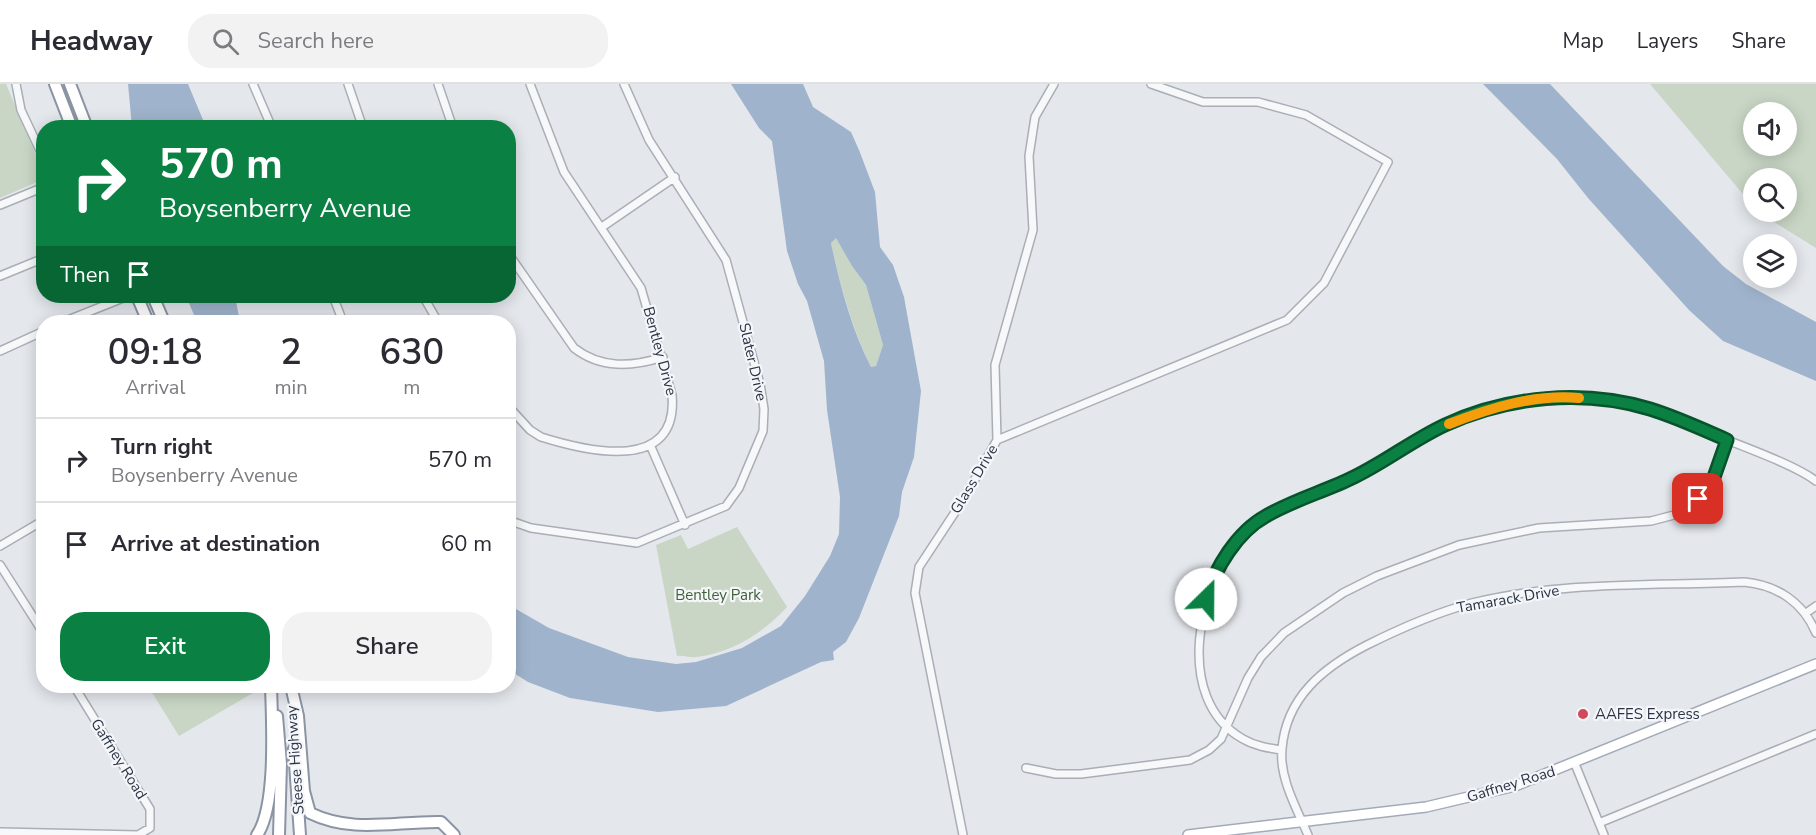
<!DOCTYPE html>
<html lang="en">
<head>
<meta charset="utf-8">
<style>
  body { margin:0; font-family:"Nunito Sans",sans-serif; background:#f2f2f3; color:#2b2b33; height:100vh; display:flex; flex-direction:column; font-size:22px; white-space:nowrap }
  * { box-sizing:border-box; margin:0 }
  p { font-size:20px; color:#7c7c81 }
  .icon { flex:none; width:33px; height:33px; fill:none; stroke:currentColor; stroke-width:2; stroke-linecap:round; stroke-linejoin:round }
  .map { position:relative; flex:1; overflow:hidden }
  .sheet { position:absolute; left:36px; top:231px; width:480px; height:378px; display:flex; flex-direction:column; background:#fff; border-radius:24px; box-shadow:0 3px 15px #0003 }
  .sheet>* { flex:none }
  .top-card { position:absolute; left:36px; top:36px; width:480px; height:183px; border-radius:24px; box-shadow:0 3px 15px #0003; background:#0b8043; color:#fff; overflow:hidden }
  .tools { position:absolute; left:1743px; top:18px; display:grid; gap:12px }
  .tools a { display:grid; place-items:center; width:54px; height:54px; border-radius:50%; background:#fff; box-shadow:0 3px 15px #0003; font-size:30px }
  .pin { position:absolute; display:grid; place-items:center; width:51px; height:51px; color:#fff; margin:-26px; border-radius:12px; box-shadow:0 3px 9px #0006 }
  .me { position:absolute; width:66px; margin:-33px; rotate:23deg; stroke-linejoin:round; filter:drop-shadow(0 0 4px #0008) }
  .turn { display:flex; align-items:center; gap:21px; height:126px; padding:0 24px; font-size:27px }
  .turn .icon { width:78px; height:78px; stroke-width:2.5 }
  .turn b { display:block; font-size:42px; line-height:51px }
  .then { display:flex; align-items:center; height:57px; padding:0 24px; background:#0003; gap:12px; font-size:22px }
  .eta { display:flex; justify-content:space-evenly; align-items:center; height:102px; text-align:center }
  .eta b { font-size:36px; font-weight:600; line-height:42px }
  .button { display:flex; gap:12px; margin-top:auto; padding:12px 24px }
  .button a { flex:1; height:69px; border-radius:24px; background:#0b8043; color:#fff; font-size:24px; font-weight:600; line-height:69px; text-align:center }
  .button a+a { background:#f2f2f3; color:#2b2b33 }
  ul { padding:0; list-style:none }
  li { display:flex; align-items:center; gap:18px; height:84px; padding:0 24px; border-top:2px solid #e1e1e2 }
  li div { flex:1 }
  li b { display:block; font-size:22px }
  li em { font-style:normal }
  header { display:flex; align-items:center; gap:36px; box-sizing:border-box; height:84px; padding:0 30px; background:#fff; border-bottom:2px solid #e1e1e2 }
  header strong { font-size:28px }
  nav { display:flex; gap:33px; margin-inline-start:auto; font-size:21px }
  .search { width:420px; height:54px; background:#f2f2f3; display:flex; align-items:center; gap:15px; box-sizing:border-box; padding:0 21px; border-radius:24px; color:#7c7c81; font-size:22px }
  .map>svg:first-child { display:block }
</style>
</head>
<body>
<header>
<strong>Headway</strong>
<div class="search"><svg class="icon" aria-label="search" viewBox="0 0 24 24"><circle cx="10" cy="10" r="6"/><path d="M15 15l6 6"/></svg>Search here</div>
<nav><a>Map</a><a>Layers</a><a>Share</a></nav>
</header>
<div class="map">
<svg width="1816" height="751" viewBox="0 0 1816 751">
  <rect width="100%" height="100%" fill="#e4e7ec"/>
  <path fill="#c9d6c5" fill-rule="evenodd" d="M0,0H6L43,88L44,95L0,114Z
    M1650,0H1816V164L1758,128H1786V94H1754L1753,122ZM1786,28V62H1754V28Z
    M836,153L852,182L866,201L883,261L876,282L871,283C852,244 840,201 831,159Z
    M737,443L787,523C763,549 732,569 696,573C689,574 684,571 677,572L656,461L681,451L688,465Z
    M148,602H265L179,652Z"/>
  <path fill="#9fb4cc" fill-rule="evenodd" d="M128,0H188L206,43H132Z
    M731,0H803L813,23L851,48L859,66L875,108L880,163L893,181L904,213L921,307L914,373L902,408L899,432L859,534L846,558L833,568L834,576L821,578L726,622L658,628L570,614L528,598L509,586V521L549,544L628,573L676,580L696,578L742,564L781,542L805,512L830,472L839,450L840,413L827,326L824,277L807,217L798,200L787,167L772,57L759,44ZM836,154L852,182L866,201L883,261L876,282L871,283C851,244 840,201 831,159Z
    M1483,0H1550L1723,182L1746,200L1816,238V297L1723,257L1689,226L1588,114L1557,75Z
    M186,212H235L240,238H197Z"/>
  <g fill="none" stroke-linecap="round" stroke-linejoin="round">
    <g stroke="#a9aeb7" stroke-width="10">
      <path id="minor" d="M16,0L21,26L44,75
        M253,0L272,44
        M348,0L363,44
        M438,0L453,44
        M0,121L44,103
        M602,143L675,93
        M508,169L574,264C601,285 632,283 663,273
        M0,192L44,174
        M333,212L343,238
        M423,212L438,238
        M63,238L128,212
        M0,267L44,247
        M508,322L530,346L541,353C589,368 679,389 672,311L641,204L564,88L530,0
        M997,356L1287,236L1324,199L1388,78L1306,31L1258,18H1203L1151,0
        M651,363L685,441
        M508,436L531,444L637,459L726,422L739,404L763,347L764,325L760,300L726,176L649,56L624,0
        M0,462L44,436
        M0,481L44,550
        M1806,529L1816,522
        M1281,666C1268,664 1255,662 1243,655C1172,615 1198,498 1244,450C1272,421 1316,411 1352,394C1385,379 1413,356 1447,341C1544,297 1623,311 1717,352C1744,363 1795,381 1816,397
        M1575,680L1604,751
        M1026,684L1056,690H1081L1190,676L1209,666L1221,655L1248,594L1261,573L1284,549L1343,509L1377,492L1459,461L1539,444L1651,437L1674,431L1698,415L1713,396L1727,356
        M1599,739L1816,650
        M0,748L138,751L150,744V725L74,602
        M963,751L915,509L919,483L965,413L997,356L995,281L1033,146L1029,72L1035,33L1054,0
        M1308,751C1297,725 1279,694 1282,665C1286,613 1324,583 1367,561C1401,544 1435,529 1472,519C1561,497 1653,502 1744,498C1777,501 1803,518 1816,549"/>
    </g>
    <g stroke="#a3abb8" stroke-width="12">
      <path id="major" d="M1188,751L1426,723L1515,702L1816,580"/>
    </g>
    <g stroke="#8b94a3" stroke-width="14">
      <path id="highway" d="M55,0L72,44
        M70,0L87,44
        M137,212L148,238
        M153,212L164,238
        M291,602L298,632L304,707L310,729C353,750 395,737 441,738L454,751
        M277,632L281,680L279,751
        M294,665L300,751
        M257,751C277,722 272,638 271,602"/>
    </g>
    <use href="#minor" stroke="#f7f8fa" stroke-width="7"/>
    <use href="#major" stroke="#fff" stroke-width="9"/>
    <use href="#highway" stroke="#fff" stroke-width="10"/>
  </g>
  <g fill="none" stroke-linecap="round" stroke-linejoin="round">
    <g stroke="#07532c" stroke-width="15">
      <path id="route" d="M1206,515C1215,484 1237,448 1266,432C1293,416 1326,407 1354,393C1385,378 1413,356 1445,341C1508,312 1583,305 1650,325C1676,333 1702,345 1727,356L1713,396L1698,415"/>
    </g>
    <use href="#route" stroke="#0b8043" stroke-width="10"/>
    <path stroke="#f59e0b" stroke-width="10" d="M1449,340C1490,324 1534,310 1579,314"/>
  </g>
  <circle fill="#d1495b" stroke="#f4f6f9" stroke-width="2" cx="1583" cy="630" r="6"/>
  <g text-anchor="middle" stroke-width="4.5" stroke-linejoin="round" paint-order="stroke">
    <g font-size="15" fill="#2b3445" stroke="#f4f6f9">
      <text transform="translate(660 267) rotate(75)" y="5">Bentley Drive</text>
      <text transform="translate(753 278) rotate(77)" y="5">Slater Drive</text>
      <text transform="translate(974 395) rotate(-59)" y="5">Glass Drive</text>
      <text transform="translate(1508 515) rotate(-10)" y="5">Tamarack Drive</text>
      <text transform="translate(119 675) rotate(58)" y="5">Gaffney Road</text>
      <text transform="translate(295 676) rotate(-94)" y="5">Steese Highway</text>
      <text transform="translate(1511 700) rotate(-17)" y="5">Gaffney Road</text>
    </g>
    <g font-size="15" fill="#3f6138" stroke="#f4f6f9">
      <text x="718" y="516">Bentley Park</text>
    </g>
    <g font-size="15" fill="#2b3445" stroke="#f4f6f9" text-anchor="start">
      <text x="1595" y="635">AAFES Express</text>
    </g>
  </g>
</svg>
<div class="tools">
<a><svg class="icon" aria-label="sound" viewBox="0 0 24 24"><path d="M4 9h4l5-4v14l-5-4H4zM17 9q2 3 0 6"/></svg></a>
<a><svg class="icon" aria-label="search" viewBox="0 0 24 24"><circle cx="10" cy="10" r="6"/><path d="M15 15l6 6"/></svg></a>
<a><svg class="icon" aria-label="layers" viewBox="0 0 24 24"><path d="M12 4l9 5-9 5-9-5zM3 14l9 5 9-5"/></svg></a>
</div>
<div class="pin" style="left:1698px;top:415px;background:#d93025"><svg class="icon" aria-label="arrive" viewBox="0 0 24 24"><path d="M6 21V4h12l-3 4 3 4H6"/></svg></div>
<svg class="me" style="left:1206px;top:515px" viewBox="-20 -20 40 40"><circle r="19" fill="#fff"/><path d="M0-13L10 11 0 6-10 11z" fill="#0b8043"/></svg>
<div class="top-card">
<div class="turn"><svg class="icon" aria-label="right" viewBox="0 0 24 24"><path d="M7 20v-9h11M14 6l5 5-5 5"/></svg><div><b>570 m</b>Boysenberry Avenue</div></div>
<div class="then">Then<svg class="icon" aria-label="arrive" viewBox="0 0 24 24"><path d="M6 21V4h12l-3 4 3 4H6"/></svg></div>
</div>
<section class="sheet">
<div class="eta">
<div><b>09:18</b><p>Arrival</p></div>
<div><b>2</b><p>min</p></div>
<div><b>630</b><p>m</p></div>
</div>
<ul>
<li><svg class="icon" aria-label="right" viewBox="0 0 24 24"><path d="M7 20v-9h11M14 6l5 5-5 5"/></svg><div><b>Turn right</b><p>Boysenberry Avenue</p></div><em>570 m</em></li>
<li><svg class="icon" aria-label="arrive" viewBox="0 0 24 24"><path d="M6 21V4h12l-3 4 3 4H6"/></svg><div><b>Arrive at destination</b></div><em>60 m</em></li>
</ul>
<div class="button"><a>Exit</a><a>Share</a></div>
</section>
</div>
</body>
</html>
